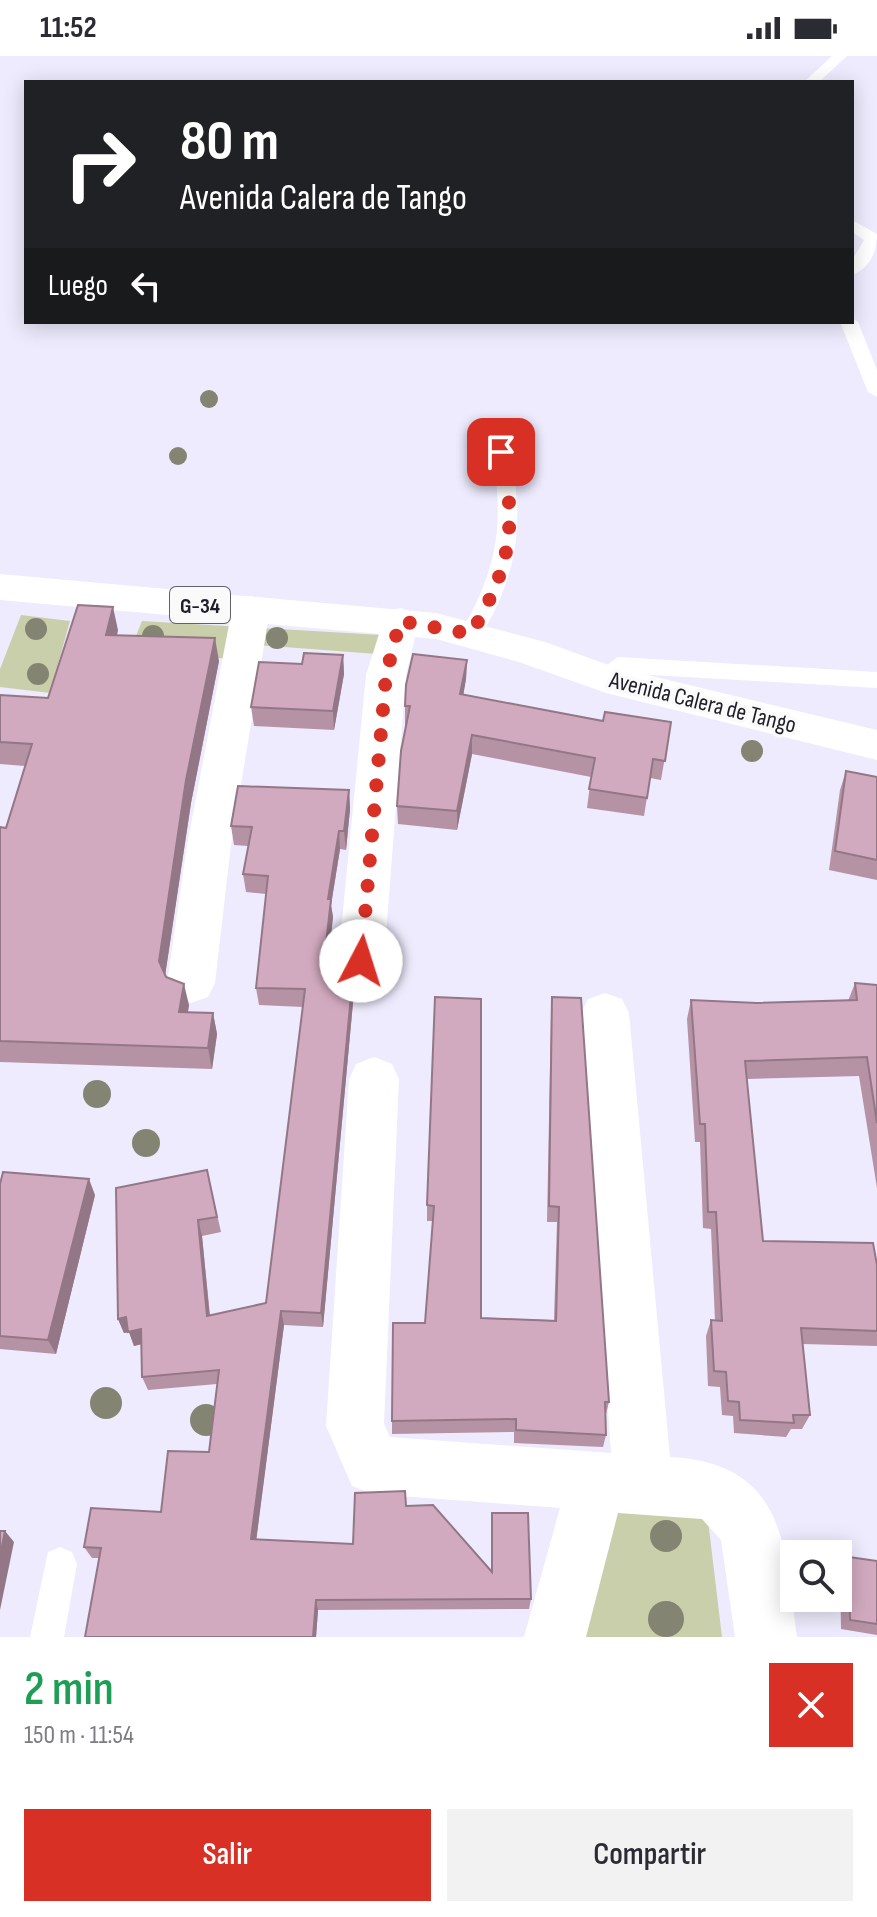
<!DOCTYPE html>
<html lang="es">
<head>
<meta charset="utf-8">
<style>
  body { margin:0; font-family:"Sofia Sans Condensed",sans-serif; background:#f2f2f3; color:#2b2b33; height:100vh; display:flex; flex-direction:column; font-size:30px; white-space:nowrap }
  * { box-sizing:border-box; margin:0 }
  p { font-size:26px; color:#7c7c81 }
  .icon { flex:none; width:44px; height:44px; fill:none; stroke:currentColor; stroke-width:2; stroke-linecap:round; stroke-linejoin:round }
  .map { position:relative; height:1581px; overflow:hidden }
  .panel { display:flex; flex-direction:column; background:#fff; flex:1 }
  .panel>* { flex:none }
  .top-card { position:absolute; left:24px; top:24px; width:830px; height:244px; border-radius:0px; box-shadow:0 4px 20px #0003; background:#202124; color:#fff; overflow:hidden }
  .fabs { position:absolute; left:780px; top:1484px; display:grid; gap:16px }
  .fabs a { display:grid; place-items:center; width:72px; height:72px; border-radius:0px; background:#fff; box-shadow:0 4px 20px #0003; font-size:40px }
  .pin { position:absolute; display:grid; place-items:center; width:68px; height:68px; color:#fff; margin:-34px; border-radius:16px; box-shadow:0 4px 12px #0006 }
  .me { position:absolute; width:88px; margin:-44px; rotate:5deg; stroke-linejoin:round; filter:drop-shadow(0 0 6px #0008) }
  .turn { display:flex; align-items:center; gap:28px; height:168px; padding:0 24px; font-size:36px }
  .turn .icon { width:104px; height:104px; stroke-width:2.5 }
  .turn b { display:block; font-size:56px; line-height:68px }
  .then { display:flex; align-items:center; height:76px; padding:0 24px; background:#0003; gap:16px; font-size:30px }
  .round { display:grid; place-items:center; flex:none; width:84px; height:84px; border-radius:0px; background:#f2f2f3 }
  .headline { display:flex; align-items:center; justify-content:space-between; height:136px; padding:0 24px }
  h1 { font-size:48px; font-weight:600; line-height:60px; color:#1e9e55 }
  .action { display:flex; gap:16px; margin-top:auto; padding:16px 24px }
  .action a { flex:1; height:92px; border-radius:0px; background:#d93025; color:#fff; font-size:32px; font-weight:600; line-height:92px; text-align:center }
  .action a+a { background:#f2f2f3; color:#2b2b33 }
  .status { display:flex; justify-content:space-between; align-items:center; height:56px; padding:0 40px; background:#fff; direction:ltr }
  .status svg { height:22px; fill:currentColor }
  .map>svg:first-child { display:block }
</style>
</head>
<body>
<div class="status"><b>11:52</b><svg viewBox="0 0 49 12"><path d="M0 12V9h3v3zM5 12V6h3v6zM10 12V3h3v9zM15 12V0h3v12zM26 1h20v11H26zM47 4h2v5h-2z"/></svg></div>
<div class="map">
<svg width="877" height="1581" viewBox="0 0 877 1581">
  <rect width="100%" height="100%" fill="#edebfd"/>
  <path fill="#cacfab" d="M21,559L70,565L50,637L0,631V613Z
    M142,565L381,579L377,598L257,589L255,604L129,597Z
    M611,1455L707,1456L722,1581H582Z"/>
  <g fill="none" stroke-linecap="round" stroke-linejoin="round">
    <path fill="#fff" fill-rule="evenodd" d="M832,0H847L819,26H804Z
      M852,164L877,178C877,196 870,212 852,219V204L864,184L852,176Z
      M852,262L858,266L877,314V341L868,336L840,266H852Z
      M501,390L510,396C525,470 518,518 479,583L471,585L460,578C497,513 505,470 492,396Z
      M618,601L877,616V632L618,617L607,609Z
      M60,1491L72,1496L77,1508L64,1581H30L48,1496Z"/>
    <path fill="#fff" fill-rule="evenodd" d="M251,540L265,544L270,553L231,789L215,927L208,941L191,947L174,941L167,927L187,789L232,553L237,544Z
      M400,552L414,556L419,565L406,619L384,905L378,919L361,924L344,919L338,905L366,619L386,556Z
      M605,937L622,943L629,957L670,1401C785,1407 785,1488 797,1581H735L721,1484L702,1463L618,1457L586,1581H524L560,1452L373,1438L352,1430L326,1370L349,1023L356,1008L374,1001L392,1008L399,1023L384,1368L390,1381L611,1397L581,957L588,943Z"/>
    <path fill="#fff" fill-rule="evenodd" d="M0,518L436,557L545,586L614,611L877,674V704L606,637L519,606L436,583L0,544Z"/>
  </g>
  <g fill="#838472">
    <circle cx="209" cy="343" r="9"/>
    <circle cx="178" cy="400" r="9"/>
    <circle cx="36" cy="573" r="11"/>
    <circle cx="153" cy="580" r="11"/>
    <circle cx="277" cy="582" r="11"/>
    <circle cx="38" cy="618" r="11"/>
    <circle cx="752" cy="695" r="11"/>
    <circle cx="97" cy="1038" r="14"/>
    <circle cx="146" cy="1087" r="14"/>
    <circle cx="106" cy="1347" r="16"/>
    <circle cx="206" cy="1364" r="16"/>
    <circle cx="666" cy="1480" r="16"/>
    <circle cx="666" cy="1563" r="18"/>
  </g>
  <path fill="#b592a4" d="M575,266H618L575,268Z
    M118,574L117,579L219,605L191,747L165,919L189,949L188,956L213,957L217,978L212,1013L0,1006V771L6,772L25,710L0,708V639L48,642Z
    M343,599L344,618L334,674L254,670L251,651L302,608Z
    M467,604L466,623L463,639L603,665L671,666L661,724L650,722L644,760L587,752L591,721L472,698L457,774L398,768L397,750L406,669H405V650Z
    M846,715L877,721V824L829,814L840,734Z
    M349,734L350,753L346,794L340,793L331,849L333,861L329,897L342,904L354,908L355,925L323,1271L284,1269L256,1484L353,1488L406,1450L491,1514L492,1457L531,1543L529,1553L318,1554L316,1581H85L99,1502H92L84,1491L161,1456L209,1396L217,1328L148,1334L142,1321L141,1288L134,1290L129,1276L124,1277L118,1263L207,1114L221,1176L202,1180L210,1259L266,1247L303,951L259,949L256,932L266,838L246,836L243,818L248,790L234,789L231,770Z
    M855,927L877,929V1132L859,1020L747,1023L763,1185L877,1209V1290L803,1288L810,1359L802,1373H791L786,1381L734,1377L733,1360L722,1359L720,1331L708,1330L706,1280L711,1264L715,1265L711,1173L703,1172L700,1086H695L687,963L691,944L757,947L848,945Z
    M435,941L481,1262L554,1264L557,1166H547L551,958L552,941L609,1346L606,1358V1379L603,1391L514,1387V1376L392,1378V1365L425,1267L433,1165H427V1149Z
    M0,1128L95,1139L56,1298L0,1293Z
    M849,1501L877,1505V1579L841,1573L840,1511Z"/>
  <path fill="#937786" d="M113,551L118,574L111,602L106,579Z
    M215,582L219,605L191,747L164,927L159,905L186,724Z
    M343,599L344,618L334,674L333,655Z
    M467,604L466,623L460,658V638Z
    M472,679V698L457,774V755Z
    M349,734L350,753L346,794L344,775Z
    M339,775L340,793L331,849L333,861L327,914L325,897L328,843Z
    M354,908L355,925L323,1271L321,1257Z
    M184,928L189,949L184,977L179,956Z
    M213,957L217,978L212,1013L208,992Z
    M89,1123L95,1139L56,1298L48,1284Z
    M198,1164L202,1180L211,1274L207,1260Z
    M281,1255L284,1269L255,1494L251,1483Z
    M126,1261L141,1273L146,1287L134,1290L129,1276L124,1277L118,1263Z
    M5,1475L14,1486L0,1554V1500Z
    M316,1544L318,1554L316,1581H313Z"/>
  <path fill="#d2aabf" stroke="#937786" stroke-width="2" d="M78,549L113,551L106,579L215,582L186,724L159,905L166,921L184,928L179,956L213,957L208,992L0,985V771L6,772L32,688L0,686V639L48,642Z
    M304,597L343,599L333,655L251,651L259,606L302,608Z
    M413,598L467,604L460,638L603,665L605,656L671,666L665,705L653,703L647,742L589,733L595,702L472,679L457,755L397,750L401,695L410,650H405L406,629Z
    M846,715L877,721V804L835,795Z
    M238,730L349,734L344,775H339L328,843H331L325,897H337L342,904L354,908L321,1257L281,1255L251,1483L353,1488L355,1437L405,1435L406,1450L433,1449L492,1516V1457H528L531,1543L316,1544L313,1581H85L101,1492L84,1491L91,1452L161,1456L168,1395L209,1396L219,1314L142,1321L141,1273L128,1276L126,1261L118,1263L116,1132L207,1114L217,1161L198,1164L207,1260L266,1247L305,933L256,932L268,820L243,818L252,771L231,770Z
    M855,927L877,929V1067L867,1001L745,1005L763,1185L873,1187L877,1209V1275L801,1272L810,1359H793L794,1367L740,1364L739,1346L728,1345L726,1316L714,1315L711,1264L722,1265L716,1156H708L705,1068H700L691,944L757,947L857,944Z
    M435,941L481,943V1262L556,1265L559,1151L549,1150L552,941L581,942L609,1346H605L606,1379L516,1374V1363L392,1365L393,1267H425L434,1150L427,1149Z
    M3,1116L89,1123L48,1284L0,1280V1128Z
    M0,1475H5L0,1500Z
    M849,1501L877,1505V1568L850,1564Z"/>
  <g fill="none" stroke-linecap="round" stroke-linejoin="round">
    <path stroke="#d93025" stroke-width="14" stroke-dasharray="0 25.2" d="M361,905L386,619L400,565L471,578C510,512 518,471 501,396"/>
  </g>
  <g text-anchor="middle" stroke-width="7" stroke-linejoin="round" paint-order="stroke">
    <rect fill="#fafafa" stroke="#616067" stroke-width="2" x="170" y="531" width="60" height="36" rx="6"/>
    <g font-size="22" font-weight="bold" fill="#1f1e28">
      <text x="200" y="557">G-34</text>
    </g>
    <g font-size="24" fill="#1f1e28" stroke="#fafafa">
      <text transform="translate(703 646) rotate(14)" y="8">Avenida Calera de Tango</text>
    </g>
  </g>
</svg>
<div class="fabs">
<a><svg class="icon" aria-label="search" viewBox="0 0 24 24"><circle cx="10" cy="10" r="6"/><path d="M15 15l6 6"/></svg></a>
</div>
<div class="pin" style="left:501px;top:396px;background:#d93025"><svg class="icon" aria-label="arrive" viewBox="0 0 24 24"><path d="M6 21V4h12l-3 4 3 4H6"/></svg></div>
<svg class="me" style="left:361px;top:905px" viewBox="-20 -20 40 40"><circle r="19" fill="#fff"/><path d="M0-13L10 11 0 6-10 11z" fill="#d93025"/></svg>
<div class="top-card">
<div class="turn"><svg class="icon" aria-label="right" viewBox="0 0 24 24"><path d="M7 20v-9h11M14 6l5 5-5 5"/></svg><div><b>80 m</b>Avenida Calera de Tango</div></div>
<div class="then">Luego<svg class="icon" aria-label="left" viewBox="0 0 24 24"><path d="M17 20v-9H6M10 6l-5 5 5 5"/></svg></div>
</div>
</div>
<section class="panel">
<div class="headline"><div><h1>2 min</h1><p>150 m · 11:54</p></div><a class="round" style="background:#d93025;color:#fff"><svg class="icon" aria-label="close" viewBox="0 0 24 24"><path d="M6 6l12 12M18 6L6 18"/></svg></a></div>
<div class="action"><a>Salir</a><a>Compartir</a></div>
</section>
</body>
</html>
